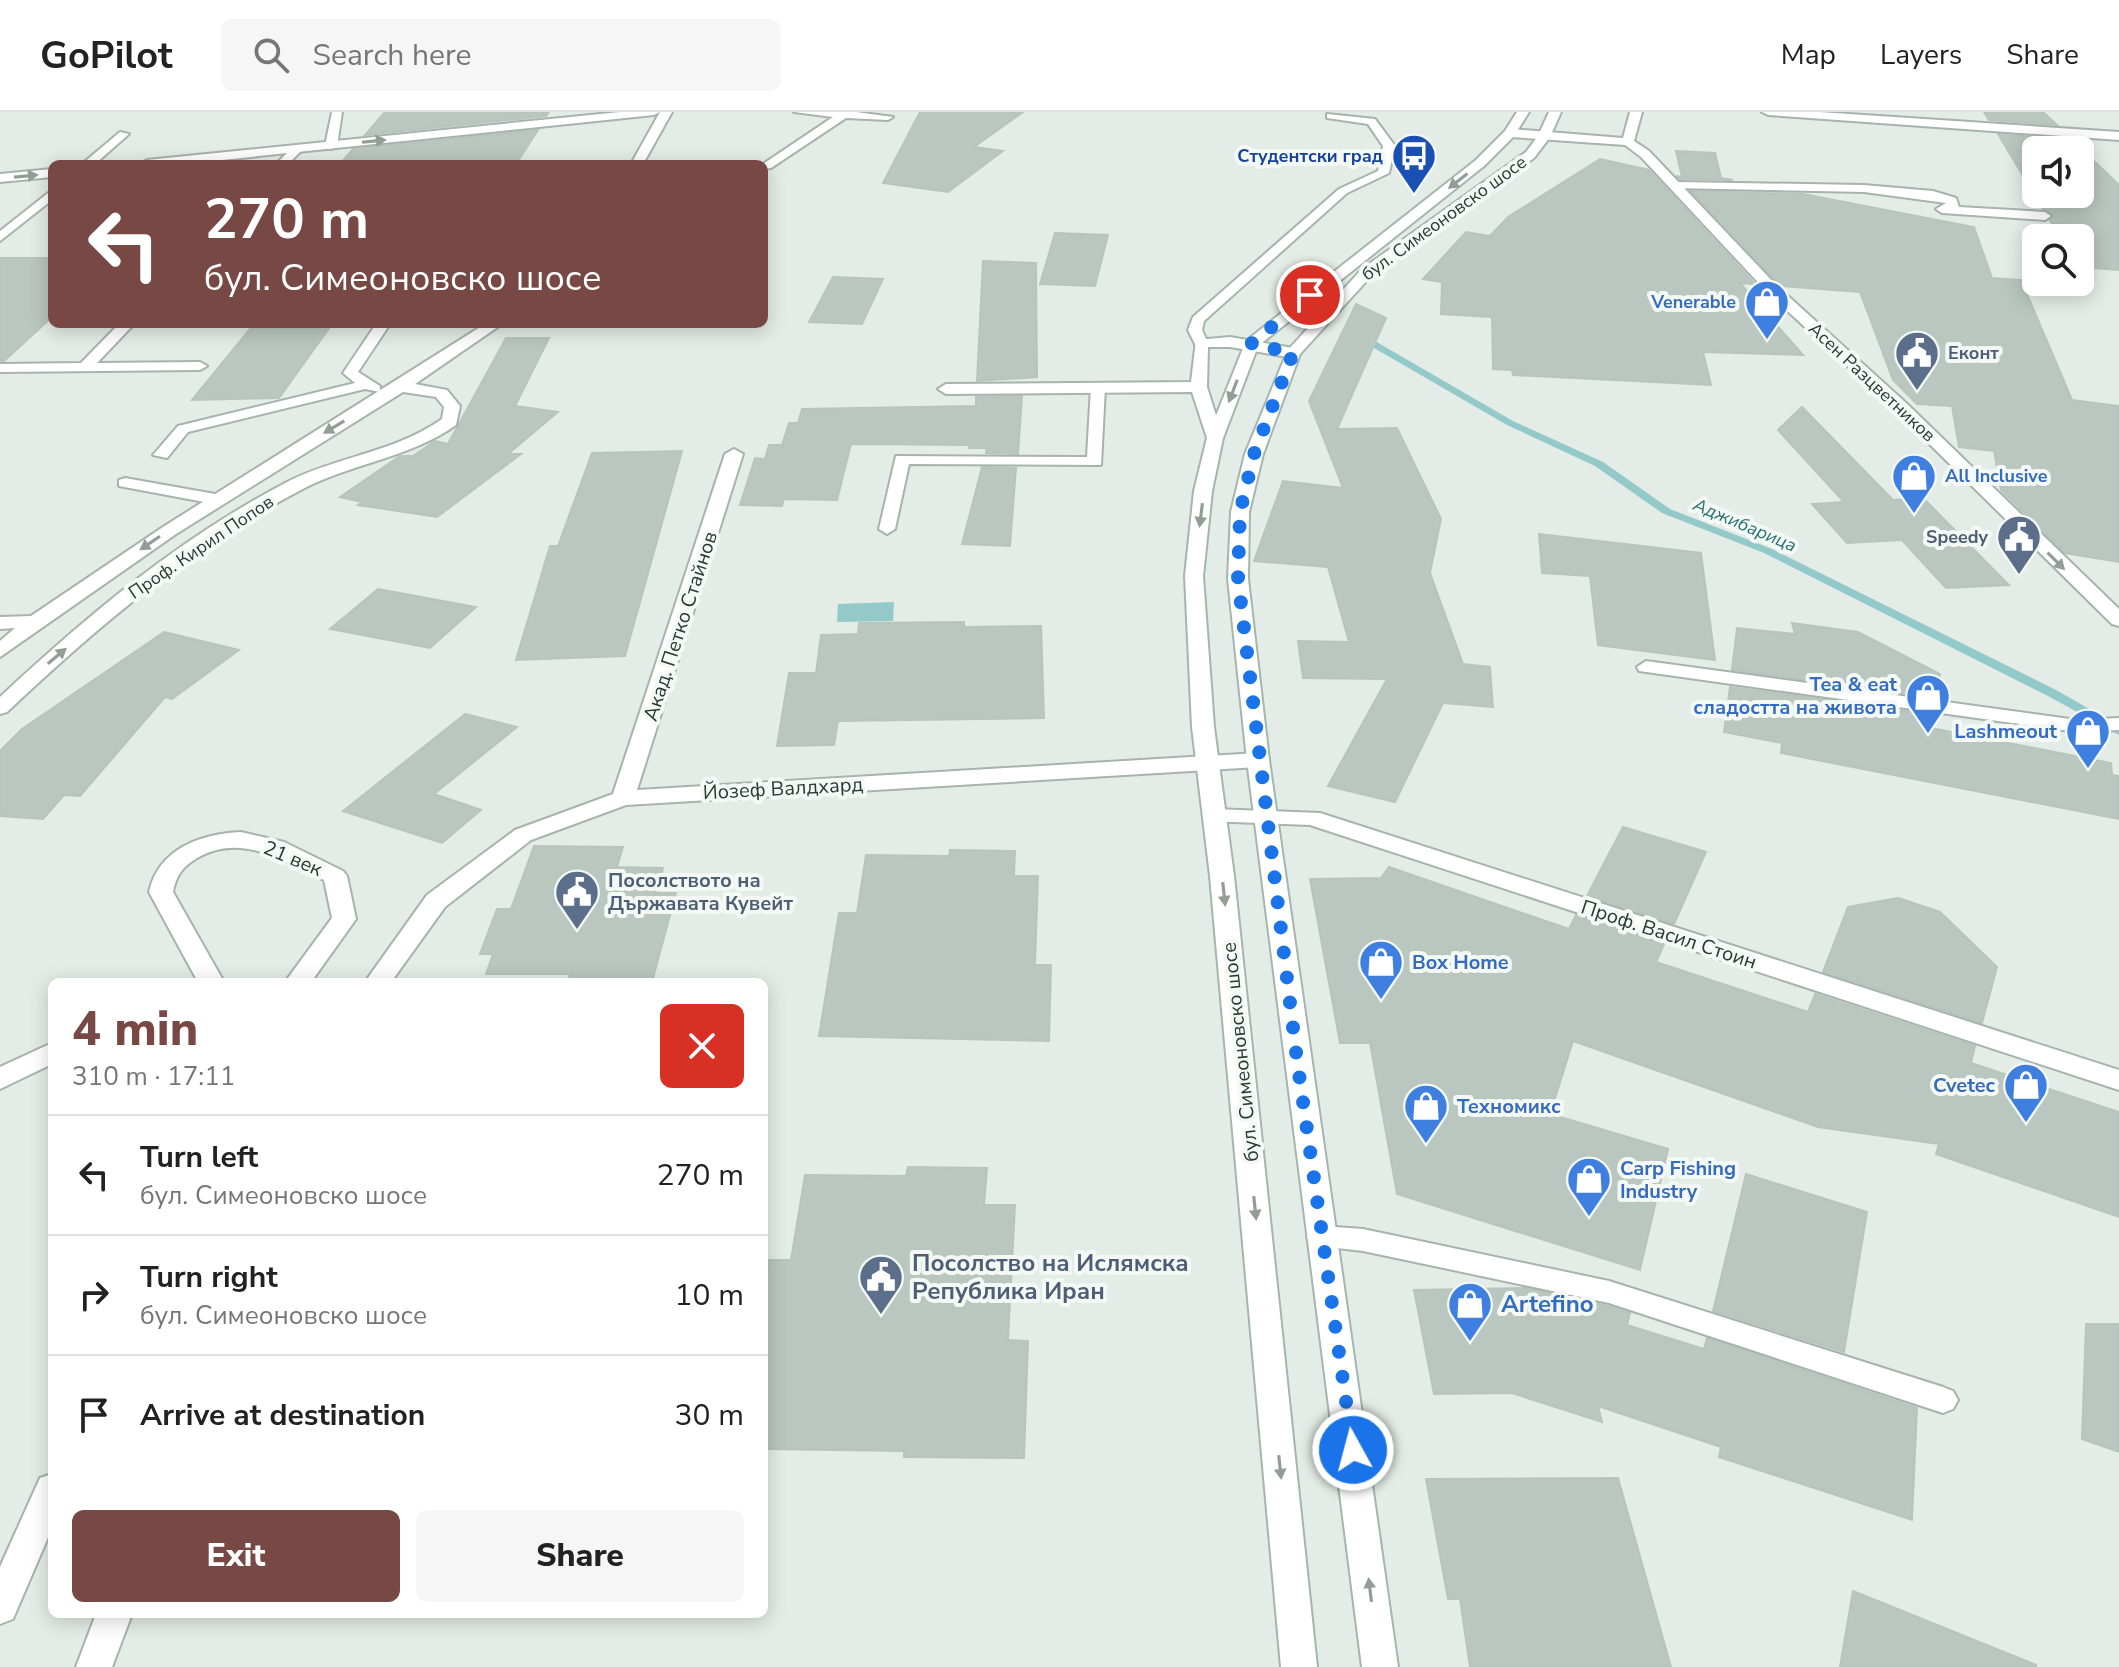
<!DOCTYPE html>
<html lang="en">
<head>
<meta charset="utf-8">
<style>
  body { margin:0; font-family:"Nunito Sans",sans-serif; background:#f6f6f6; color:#222; height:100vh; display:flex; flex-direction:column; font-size:30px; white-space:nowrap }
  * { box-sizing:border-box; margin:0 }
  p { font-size:26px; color:#767676 }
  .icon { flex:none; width:44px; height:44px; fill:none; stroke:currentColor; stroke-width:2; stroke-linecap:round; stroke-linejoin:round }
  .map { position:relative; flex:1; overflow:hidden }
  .drawer { position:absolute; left:48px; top:866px; width:720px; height:640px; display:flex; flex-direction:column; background:#fff; border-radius:12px; box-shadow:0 4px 20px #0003 }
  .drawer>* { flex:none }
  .banner { position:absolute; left:48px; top:48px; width:720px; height:168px; border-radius:12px; box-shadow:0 4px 20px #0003; background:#784844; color:#fff; overflow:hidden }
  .buttons { position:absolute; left:2022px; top:24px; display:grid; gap:16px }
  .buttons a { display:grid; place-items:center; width:72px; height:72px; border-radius:12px; background:#fff; box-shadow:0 4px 20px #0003; font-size:40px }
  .pin { position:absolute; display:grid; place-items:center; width:68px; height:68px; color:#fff; margin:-34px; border:4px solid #fff; border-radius:50%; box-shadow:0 2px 8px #0007 }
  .me { position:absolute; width:88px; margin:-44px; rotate:353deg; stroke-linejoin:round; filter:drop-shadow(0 0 6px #0008) }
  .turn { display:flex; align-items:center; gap:28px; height:168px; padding:0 24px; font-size:36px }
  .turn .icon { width:104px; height:104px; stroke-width:2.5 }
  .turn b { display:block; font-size:56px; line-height:68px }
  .round { display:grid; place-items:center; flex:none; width:84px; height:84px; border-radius:12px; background:#f6f6f6 }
  .overview { display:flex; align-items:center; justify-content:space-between; height:136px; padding:0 24px }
  h1 { font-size:48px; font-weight:800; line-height:60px; color:#784844 }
  .button { display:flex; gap:16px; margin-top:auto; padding:16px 24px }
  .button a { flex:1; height:92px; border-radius:12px; background:#784844; color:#fff; font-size:32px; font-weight:800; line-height:92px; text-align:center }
  .button a+a { background:#f6f6f6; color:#222 }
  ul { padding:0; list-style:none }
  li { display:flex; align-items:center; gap:24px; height:120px; padding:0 24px; border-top:2px solid #e0e0e0 }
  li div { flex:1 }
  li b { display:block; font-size:30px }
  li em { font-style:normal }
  header { display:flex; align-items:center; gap:48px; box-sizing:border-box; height:112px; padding:0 40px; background:#fff; border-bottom:2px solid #e0e0e0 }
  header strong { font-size:38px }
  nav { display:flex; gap:44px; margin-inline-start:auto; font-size:28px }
  .search { width:560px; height:72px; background:#f6f6f6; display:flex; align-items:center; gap:20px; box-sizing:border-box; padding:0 28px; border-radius:12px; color:#767676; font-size:30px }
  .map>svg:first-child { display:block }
</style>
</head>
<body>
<header>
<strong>GoPilot</strong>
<div class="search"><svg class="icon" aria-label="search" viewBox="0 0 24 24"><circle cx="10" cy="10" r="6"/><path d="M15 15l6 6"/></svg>Search here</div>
<nav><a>Map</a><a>Layers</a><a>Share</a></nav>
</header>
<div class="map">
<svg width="2119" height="1555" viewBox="0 0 2119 1555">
  <rect width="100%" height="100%" fill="#e4ece7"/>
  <path fill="#93cac9" d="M894,490L893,509L837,510L838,492Z"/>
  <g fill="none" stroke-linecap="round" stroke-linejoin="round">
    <path fill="#93cac9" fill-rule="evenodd" d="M1362,225H1368L1513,309L1603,350L1670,397L1772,437L2056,578L2119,614V623L2048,584L1764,441L1662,401L1595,354L1507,313L1362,229Z"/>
  </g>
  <path fill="#bac6c0" stroke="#b7c5bd" stroke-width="2" fill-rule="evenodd" d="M385,0H549L546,4L365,23Z
    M920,0H1023L974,35L1003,39L948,80L883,71Z
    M1984,0H2043L2057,13L1989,8Z
    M538,18L516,52H340L353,37Z
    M1998,22L2072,28L2119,73V158L2080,155V126H2060L2050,108L2054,103L2043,97ZM2036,38H2080V82H2036Z
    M1676,39L1715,41L1721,66L1733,68L1680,67L1676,64L1682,65Z
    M1600,47L1649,58L1755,172L1740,171L1803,243L1703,240L1711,273L1513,263L1512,258L1493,257L1492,205L1441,202L1442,170L1423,167L1466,120L1490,124L1508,105Z
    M1691,79L1803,82L1974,115L1992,166L2021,168L2072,288L2119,294V450L2065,441L2001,378L1994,339L1959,335L1952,294L1917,292L1893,268L1860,180L1781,174Z
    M1055,121L1108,123L1095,174L1040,172Z
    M0,146H52V205L4,249H0Z
    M983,149L1036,151L1037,265L977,269Z
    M833,165L883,167L862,212L809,210Z
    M1356,192L1386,206L1337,317L1397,316L1441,407L1430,461L1463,552L1490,555L1493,595L1443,591L1395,690L1328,674L1387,567L1303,566L1298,529L1349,530L1328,455L1254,449L1283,369L1343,376L1309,289Z
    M254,212H332L279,286L192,288Z
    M506,226H549L515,294L558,300L508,342H521L437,405L358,393L362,390L340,385L400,344H413L435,329L448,332Z
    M1022,284L1018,342L986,341L987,336H969L970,333L851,332L837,388L784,387L782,394L740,393L755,346L765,347L769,333H782L789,311H798L802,297L976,294V285Z
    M1802,295L1893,388L1923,386L2009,473L1946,476L1902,428L1847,431L1812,392L1844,390L1778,318Z
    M682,339L625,544L516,548L550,434H558L592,341Z
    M982,355L1016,356L1010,434L962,432Z
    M1539,422L1701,441L1715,548L1598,533L1590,464L1542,461Z
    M378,477L476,495L430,536L330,517Z
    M964,510V515L1041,514L1044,606L838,609L834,633L777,634L789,561H816L821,523L858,522L859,511Z
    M1792,511L1858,520L1940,562L1936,586L1732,558L1737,516L1795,522Z
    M164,520L239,538L172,587L165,585L80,684L64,683L43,707L0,704V639L22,617Z
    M1730,575L1934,603L1931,616L2111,651L2112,663L2119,664V707L1781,641L1782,631L1724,620Z
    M465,602L517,615L434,682L481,698L442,731L343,699Z
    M1623,715L1706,740L1674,812L1587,784Z
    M534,734L623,735L617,755L663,756L656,781H676L652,870H568L570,862H486L493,842H480L497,797H511Z
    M950,738L1015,739L1014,764H1038L1035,853H1051L1049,929L819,924L839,801H857L866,743L949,744Z
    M1389,755L1569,817L1576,803L1664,832L1656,850L1808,900L1815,882L1975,934L1971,951L2119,1000V1105L1936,1042L1939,1032L1818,1015L1573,929L1550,1002L1668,1037L1640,1158L1397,1082L1370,931H1340L1310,767L1381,766Z
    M1898,786L1940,800L1997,855L1982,911L1823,860L1848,795Z
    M908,1055L987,1056L984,1093H1015L1008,1228L1028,1229L1024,1346L904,1345V1339L764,1337V1179L769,1148H791L805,1063L906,1064Z
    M1746,1062L1867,1100L1844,1240L1713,1199Z
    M1526,1176L1608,1194L1630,1201L1627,1213L1704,1237L1707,1226L1917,1296L1912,1408L1719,1345L1721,1335L1598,1294L1602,1310L1512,1281L1434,1282L1414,1178Z
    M2086,1212H2119V1340L2082,1327Z
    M1618,1366L1671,1555H1470L1460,1487H1448L1426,1367Z
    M1853,1479L2036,1553V1555H1840Z"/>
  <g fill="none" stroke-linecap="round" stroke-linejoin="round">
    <g stroke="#a7b3ad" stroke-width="4">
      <path id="lane" d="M332,0H342L337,34L331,37L325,34Z
        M794,0H856L893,5L888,8L846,6L771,56L764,57L763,52L833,5Z
        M1327,2L1375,7L1395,34L1389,61L1347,81L1204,209L1202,218L1208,231L1196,234L1188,218L1193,205L1339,77L1378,59L1383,34L1368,12L1327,6Z
        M120,20L129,22L95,52H82Z
        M293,35L303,37L288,52H276Z
        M1677,70L1864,73L1933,79L1956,86L1959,95L2045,100L2051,104L2045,108L1942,101L1936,97L1946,91L1864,80L1673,76V72Z
        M52,78V88L0,129V119Z
        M119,212H134L97,251L200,250L207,254L200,258L0,260V252L81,251Z
        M376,212H390L358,260L380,274V280L365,277L188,320L167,346L153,343L178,314L355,271L343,261Z
        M1098,271L1105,275L1101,353L909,352L895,417L887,422L879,417L896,344L1087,345L1091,275Z
        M125,366L215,382L223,387L215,392L119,374V368Z
        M1646,549L2077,608L2119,606V618L2077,620L1639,559L1637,555Z
        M1321,1114L1363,1117L1609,1169L1943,1275L1953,1279L1958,1288L1953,1297L1943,1301L1609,1191L1363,1139L1311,1133L1307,1125L1311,1117Z"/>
    </g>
    <g stroke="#a7b3ad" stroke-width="4">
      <path id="street" d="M620,0H660L654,3L183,52H141L147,48Z
        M660,0H672L643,52H631Z
        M1630,0H1642L1634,29L1649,39L1778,175L1906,291L2119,497V514L2112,512L1894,297L1768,181L1641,45L1625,33L1510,25L1504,21L1510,17L1623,26Z
        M1762,0H1819L2119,20V28L1768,3Z
        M52,57V65L0,70V62Z
        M485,212H502L415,272L447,278L460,294L456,313C408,347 350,351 299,379C189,437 97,515 7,600L0,602V585C89,502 181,425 289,369C339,344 396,340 442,307L444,295L436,285L403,280L176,422L0,545V529L15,516L0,517V505L31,504L163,415Z
        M1230,225L1293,236L1301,241L1293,246L1230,235H1208L1207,275L1223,326L1215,331L1207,326L1192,280L946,282L938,277L946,272L1191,270L1196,228Z
        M734,337L743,342L637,678L1258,641L1269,648L1258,655L626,693L531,728L445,795L391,870H365L427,783L515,718L613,682L725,342Z
        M1214,697L1320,701L2119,958V978L1310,713L1206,709L1203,704L1206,699Z
        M241,720L284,730L343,759L347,764L356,807L311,870H285L332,806L324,768C282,749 242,720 197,746C182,755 176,764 173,780L224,870H198L149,780C159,736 201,722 241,720Z
        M52,931V952L0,977V955Z
        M52,1362V1416L13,1507L0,1512V1455L40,1366Z
        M96,1502H132L112,1555H76Z"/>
    </g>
    <g stroke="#a4b6ad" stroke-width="4">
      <path id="secondary" d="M1517,0H1529L1514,24L1484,54L1258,234L1223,326L1212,379L1203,464L1214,615L1234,764L1317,1555H1281L1210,764L1192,615L1185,464L1194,379L1207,326L1246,229L1476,48L1505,19Z
        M1549,0H1561L1550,25L1534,46L1372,163L1300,242L1263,342L1249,400L1248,467L1269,648L1398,1555H1362L1247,648L1228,467L1231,400L1245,342L1288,238L1362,157L1526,40L1538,24Z"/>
    </g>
    <use href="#lane" fill="#fff" fill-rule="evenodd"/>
    <use href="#street" fill="#fff" fill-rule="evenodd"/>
    <use href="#secondary" fill="#fff" fill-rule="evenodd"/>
  </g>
  <defs><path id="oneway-solid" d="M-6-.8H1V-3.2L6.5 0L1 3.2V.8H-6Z" transform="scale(2)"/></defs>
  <g fill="#929d98">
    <use href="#oneway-solid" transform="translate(374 29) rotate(-6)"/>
    <use href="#oneway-solid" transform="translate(26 64) rotate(-5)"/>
    <use href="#oneway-solid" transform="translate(1458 69) rotate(142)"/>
    <use href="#oneway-solid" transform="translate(1233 279) rotate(111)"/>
    <use href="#oneway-solid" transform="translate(334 315) rotate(149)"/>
    <use href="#oneway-solid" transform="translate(1201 403) rotate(97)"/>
    <use href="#oneway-solid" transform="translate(150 431) rotate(146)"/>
    <use href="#oneway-solid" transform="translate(2056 449) rotate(45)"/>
    <use href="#oneway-solid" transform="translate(57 544) rotate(-40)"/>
    <use href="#oneway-solid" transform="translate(1224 782) rotate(84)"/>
    <use href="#oneway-solid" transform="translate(1255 1096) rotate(84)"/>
    <use href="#oneway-solid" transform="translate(1280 1355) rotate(84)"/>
    <use href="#oneway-solid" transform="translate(1370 1478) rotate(-97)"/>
  </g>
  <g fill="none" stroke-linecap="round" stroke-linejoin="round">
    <path stroke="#1a73e8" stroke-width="14" stroke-dasharray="0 25.2" d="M1310,183L1251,232L1293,241L1254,342L1240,400L1238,467L1297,948L1353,1338"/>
  </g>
  <defs>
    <g id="bus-pin" transform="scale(2.3)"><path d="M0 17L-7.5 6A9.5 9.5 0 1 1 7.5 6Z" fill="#1a4fb4" stroke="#f4f9f6"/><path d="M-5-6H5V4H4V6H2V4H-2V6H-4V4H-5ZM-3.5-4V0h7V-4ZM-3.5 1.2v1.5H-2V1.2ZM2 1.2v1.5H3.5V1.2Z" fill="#fff"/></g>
    <g id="shop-pin" transform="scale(2.3)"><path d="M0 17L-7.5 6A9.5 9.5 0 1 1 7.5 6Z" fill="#3f7fe0" stroke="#f4f9f6"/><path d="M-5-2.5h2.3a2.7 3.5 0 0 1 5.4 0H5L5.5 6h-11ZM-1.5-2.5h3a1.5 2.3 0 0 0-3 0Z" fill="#fff"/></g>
    <g id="civic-pin" transform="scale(2.3)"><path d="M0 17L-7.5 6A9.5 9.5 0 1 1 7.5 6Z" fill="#5c6f8a" stroke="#f4f9f6"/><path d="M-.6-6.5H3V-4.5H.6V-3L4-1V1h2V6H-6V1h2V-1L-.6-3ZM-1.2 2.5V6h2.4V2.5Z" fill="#fff"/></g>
  </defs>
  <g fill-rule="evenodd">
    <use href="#bus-pin" x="1414" y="44"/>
    <use href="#shop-pin" x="1767" y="190"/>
    <use href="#civic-pin" x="1917" y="241"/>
    <use href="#shop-pin" x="1914" y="364"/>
    <use href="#civic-pin" x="2019" y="425"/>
    <use href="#shop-pin" x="1928" y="584"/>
    <use href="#shop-pin" x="2088" y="619"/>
    <use href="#civic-pin" x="577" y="780"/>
    <use href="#shop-pin" x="1381" y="850"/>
    <use href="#shop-pin" x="2026" y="973"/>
    <use href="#shop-pin" x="1426" y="994"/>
    <use href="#shop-pin" x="1589" y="1067"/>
    <use href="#civic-pin" x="881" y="1165"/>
    <use href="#shop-pin" x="1470" y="1192"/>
  </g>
  <g text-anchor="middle" stroke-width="8" stroke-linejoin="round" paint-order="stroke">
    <g font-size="18" font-weight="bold" fill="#164399" stroke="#f4f9f6" text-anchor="end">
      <text x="1383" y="50">Студентски град</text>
    </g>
    <g font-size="18" fill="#263b32" stroke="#f4f9f6">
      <text transform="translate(1444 106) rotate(-36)" y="6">бул. Симеоновско шосе</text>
      <text transform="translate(1872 270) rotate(43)" y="6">Асен Разцветников</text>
      <text transform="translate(201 435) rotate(-34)" y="6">Проф. Кирил Попов</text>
    </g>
    <g font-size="18" font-weight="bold" fill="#366cbe" stroke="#f4f9f6" text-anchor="end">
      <text x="1736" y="196">Venerable</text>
      <text x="1945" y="370" text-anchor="start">All Inclusive</text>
    </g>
    <g font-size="18" font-weight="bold" fill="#4e5e75" stroke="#f4f9f6" text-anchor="start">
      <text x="1948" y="247">Еконт</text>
      <text x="1988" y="431" text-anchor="end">Speedy</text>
    </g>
    <g font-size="18" font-style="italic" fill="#277070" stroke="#f4f9f6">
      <text transform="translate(1745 413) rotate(23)" y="6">Аджибарица</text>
    </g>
    <g font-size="20" fill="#263b32" stroke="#f4f9f6">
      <text transform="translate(680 514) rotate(-72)" y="7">Акад. Петко Стайнов</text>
      <text transform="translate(783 676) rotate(-3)" y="7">Йозеф Валдхард</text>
      <text transform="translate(293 746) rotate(23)" y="7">21 век</text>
      <text transform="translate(1669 822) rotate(18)" y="7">Проф. Васил Стоин</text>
      <text transform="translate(1240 940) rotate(-96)" y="7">бул. Симеоновско шосе</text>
    </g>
    <g font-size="20" font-weight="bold" fill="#366cbe" stroke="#f4f9f6" text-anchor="end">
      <text x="1897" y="579">Tea &amp; eat<tspan x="1897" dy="23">сладостта на живота</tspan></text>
      <text x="2057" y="626">Lashmeout</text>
      <text x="1412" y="857" text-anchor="start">Box Home</text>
      <text x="1995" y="980">Cvetec</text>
      <text x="1457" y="1001" text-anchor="start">Техномикс</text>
      <text x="1620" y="1063" text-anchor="start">Carp Fishing<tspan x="1620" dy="23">Industry</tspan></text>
    </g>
    <g font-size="20" font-weight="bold" fill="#4e5e75" stroke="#f4f9f6" text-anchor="start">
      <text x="608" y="775">Посолството на<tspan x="608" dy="23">Държавата Кувейт</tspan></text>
    </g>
    <g font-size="24" font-weight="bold" fill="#4e5e75" stroke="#f4f9f6" text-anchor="start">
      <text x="912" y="1159">Посолство на Ислямска<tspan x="912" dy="28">Република Иран</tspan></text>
    </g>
    <g font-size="24" font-weight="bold" fill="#366cbe" stroke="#f4f9f6" text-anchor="start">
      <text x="1501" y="1200">Artefino</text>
    </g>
  </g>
</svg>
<div class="buttons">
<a><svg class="icon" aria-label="sound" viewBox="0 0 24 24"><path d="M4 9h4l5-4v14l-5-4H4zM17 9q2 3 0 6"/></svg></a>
<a><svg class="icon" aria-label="search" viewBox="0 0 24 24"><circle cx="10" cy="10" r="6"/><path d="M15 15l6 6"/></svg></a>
</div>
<div class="pin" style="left:1310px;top:183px;background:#d93025"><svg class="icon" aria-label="arrive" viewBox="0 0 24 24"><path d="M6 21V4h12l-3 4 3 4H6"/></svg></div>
<svg class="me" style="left:1353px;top:1338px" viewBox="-20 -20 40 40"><circle r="17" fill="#1a73e8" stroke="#fff" stroke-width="3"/><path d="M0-11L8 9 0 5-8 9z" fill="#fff"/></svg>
<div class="banner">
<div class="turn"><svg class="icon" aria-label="left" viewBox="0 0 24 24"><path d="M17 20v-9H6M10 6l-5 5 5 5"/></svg><div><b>270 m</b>бул. Симеоновско шосе</div></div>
</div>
<section class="drawer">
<div class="overview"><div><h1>4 min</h1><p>310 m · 17:11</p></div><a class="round" style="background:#d93025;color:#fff"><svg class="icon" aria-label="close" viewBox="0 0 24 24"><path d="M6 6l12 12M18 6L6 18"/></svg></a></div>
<ul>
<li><svg class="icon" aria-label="left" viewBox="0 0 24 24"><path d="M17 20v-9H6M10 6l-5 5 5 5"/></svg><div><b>Turn left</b><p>бул. Симеоновско шосе</p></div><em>270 m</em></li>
<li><svg class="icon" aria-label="right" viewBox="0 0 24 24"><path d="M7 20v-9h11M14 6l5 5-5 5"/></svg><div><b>Turn right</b><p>бул. Симеоновско шосе</p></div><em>10 m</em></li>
<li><svg class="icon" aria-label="arrive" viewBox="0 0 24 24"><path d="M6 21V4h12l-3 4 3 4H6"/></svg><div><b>Arrive at destination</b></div><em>30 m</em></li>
</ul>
<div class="button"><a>Exit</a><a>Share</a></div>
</section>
</div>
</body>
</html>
